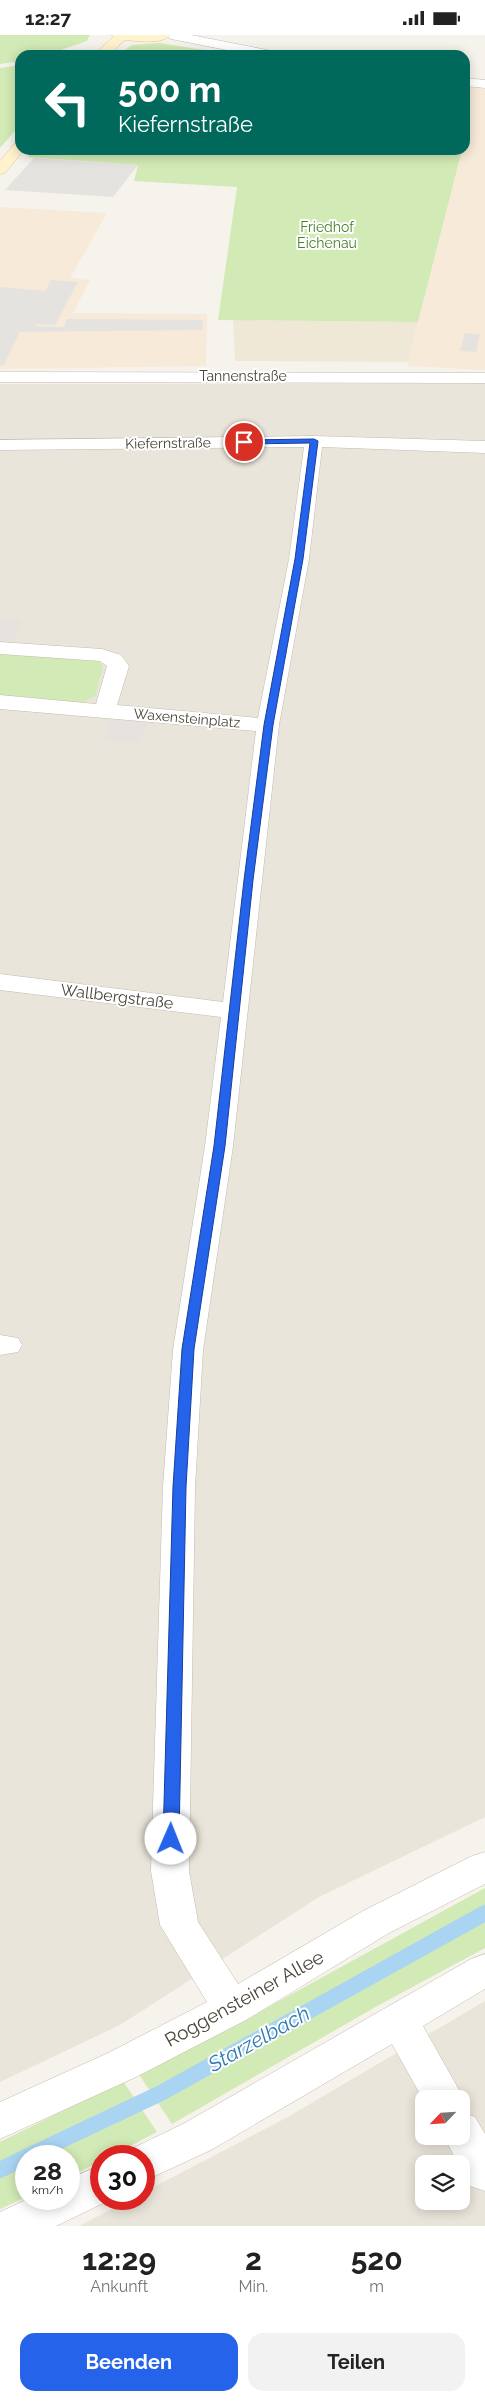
<!DOCTYPE html>
<html lang="de">
<head>
<meta charset="utf-8">
<style>
  body { margin:0; font-family:Raleway,sans-serif; background:#f2f2f2; color:#222; height:100vh; display:flex; flex-direction:column; font-size:19px; white-space:nowrap }
  * { box-sizing:border-box; margin:0 }
  p { font-size:16px; color:#767676 }
  .icon { flex:none; width:28px; height:28px; fill:none; stroke:currentColor; stroke-width:2; stroke-linecap:round; stroke-linejoin:round }
  .map { position:relative; height:2191px; overflow:hidden }
  .side { display:flex; flex-direction:column; background:#fff; flex:1 }
  .side>* { flex:none }
  .guide { position:absolute; left:15px; top:15px; width:455px; height:105px; border-radius:15px; box-shadow:0 2px 12px #0003; background:#00695c; color:#fff; overflow:hidden }
  .needle { width:32px; rotate:245deg }
  .fabs { position:absolute; left:415px; top:2055px; display:grid; gap:10px }
  .fabs a { display:grid; place-items:center; width:55px; height:55px; border-radius:10px; background:#fff; box-shadow:0 2px 12px #0003; font-size:25px }
  .speed { position:absolute; left:15px; top:2110px; display:flex; gap:10px; font-size:25px; font-weight:700; text-align:center }
  .speed>* { display:grid; place-content:center; width:65px; height:65px; border-radius:50%; background:#fff; box-shadow:0 2px 12px #0003; line-height:1 }
  .speed small { font-size:12px; font-weight:400 }
  .speed .limit { border:8px solid #d22; background:#fff; color:#111 }
  .pin { position:absolute; display:grid; place-items:center; width:42px; height:42px; color:#fff; margin:-21px; border:2px solid #fff; border-radius:50%; box-shadow:0 1px 5px #0007 }
  .me { position:absolute; width:55px; margin:-28px; rotate:1deg; stroke-linejoin:round; filter:drop-shadow(0 0 4px #0008) }
  .turn { display:flex; align-items:center; gap:18px; height:105px; padding:0 20px; font-size:22px }
  .turn .icon { width:65px; height:65px; stroke-width:2.5 }
  .turn b { display:block; font-size:35px; line-height:42px }
  .eta { display:flex; justify-content:space-evenly; align-items:center; height:85px; text-align:center }
  .eta b { font-size:30px; font-weight:700; line-height:35px }
  .primary-button { display:flex; gap:10px; margin-top:auto; padding:10px 20px }
  .primary-button a { flex:1; height:58px; border-radius:15px; background:#2563eb; color:#fff; font-size:20px; font-weight:700; line-height:58px; text-align:center }
  .primary-button a+a { background:#f2f2f2; color:#222 }
  .status { display:flex; justify-content:space-between; align-items:center; height:35px; padding:0 25px; background:#fff; direction:ltr }
  .status svg { height:14px; fill:currentColor }
  .map>svg:first-child { display:block }
</style>
</head>
<body>
<div class="status"><b>12:27</b><svg viewBox="0 0 49 12"><path d="M0 12V9h3v3zM5 12V6h3v6zM10 12V3h3v9zM15 12V0h3v12zM26 1h20v11H26zM47 4h2v5h-2z"/></svg></div>
<div class="map">
<svg width="485" height="2191" viewBox="0 0 485 2191">
  <rect width="100%" height="100%" fill="#f6f3ec"/>
  <path fill="#eae5da" fill-rule="evenodd" d="M485,348V1782L319,1862L120,1990L0,2047V349Z
    M485,1966V2191H79L131,2164H144V2157L286,2083ZM424,2064H461V2101H424ZM424,2129H461V2166H424Z"/>
  <path fill="#f7ead8" d="M465,52L485,54V335L407,331L462,115H465L468,92L465,91Z
    M0,172L107,178L70,243L90,245L73,278L207,279L206,331L0,334Z"/>
  <path fill="#e6e2dd" d="M0,584L21,586L13,608L0,607Z
    M111,684L148,687L140,708L104,706Z"/>
  <path fill="#efe8d6" d="M233,285L418,287L408,327L235,326Z"/>
  <path fill="#d2eab5" d="M0,0H90L87,6L46,20H20V26L0,29Z
    M159,8L238,20H118L132,10Z
    M20,30V90L0,113V33Z
    M33,115H462L418,287L218,285L237,152L134,146L138,130L28,122Z
    M0,618L93,625L101,628L103,632L95,661L83,667L74,668L0,662Z
    M485,1853V1913L379,1970L172,2089L138,2038L237,1989Z
    M123,2046L157,2097L111,2121H101V2126L69,2142V2121H26V2162L0,2174V2107Z"/>
  <path fill="#e5e3e0" d="M34,123L138,130L113,162L5,155Z
    M51,245L78,247L55,290L36,289L35,291L64,292L67,284L203,285L202,295L20,297L3,331L0,330V252L45,256Z
    M465,298L480,299L476,317L460,316Z"/>
  <g fill="none" stroke-linecap="round" stroke-linejoin="round">
    <path stroke="#a9d4f2" stroke-width="16" d="M28,2121L161,2058L485,1878
      M0,2135L26,2122"/>
    <g stroke="#c2bbae" stroke-width="1">
      <path id="minor" d="M165,0H191L272,16L279,20H252L171,4Z
        M465,43L485,45V53L465,51Z
        M0,337L485,338V348L0,347Z
        M314,401L485,406V418L322,412L309,524L279,690L233,1111L203,1315L195,1452L189,1836L198,1887L238,1949L363,1876L472,1821L485,1817V1849L389,1898L246,1985L136,2042L0,2104V2067L108,2018L207,1967L160,1890L151,1836L163,1452L173,1315L205,1111L221,982L0,955V939L223,967L256,696L0,674V660L96,669L107,631L100,626L0,619V607L102,614L121,620L129,631L117,670L258,683L289,524L304,412L0,415V405Z
        M0,1300L18,1303L22,1310L18,1317L0,1320Z
        M485,1919V1954L423,1991L464,2064L461,2070V2064H424V2066L392,2009L211,2115L144,2146V2121H126L129,2115L183,2089L471,1924Z
        M461,2077L475,2082L485,2099V2156L470,2151L461,2134V2129H458L444,2101H461Z
        M101,2130V2164H112L56,2191H0V2177L28,2164H69V2144Z"/>
    </g>
    <g stroke="#d6c79b" stroke-width="1">
      <path id="secondary" d="M112,0H171C161,10 138,6 125,5L109,20H94L113,2Z
        M20,107V115H24L5,138L0,139V126L15,108Z"/>
    </g>
    <use href="#minor" fill="#fff" fill-rule="evenodd"/>
    <use href="#secondary" fill="#fff3cd" fill-rule="evenodd"/>
  </g>
  <path fill="#2563eb" stroke="#184099" d="M314,404L318,406L303,524L273,690L253,845L225,1111L194,1314L186,1452L179,1804L177,1809L171,1810L166,1809L163,1804L173,1452L182,1314L214,1111L244,845L264,690L295,524L310,408L244,409L240,407L244,405Z"/>
  <g text-anchor="middle" stroke-width="4" stroke-linejoin="round" paint-order="stroke">
    <g font-size="14" fill="#4a7f2a" stroke="#fff">
      <text x="327" y="197">Friedhof<tspan x="327" dy="16">Eichenau</tspan></text>
    </g>
    <g font-size="14" fill="#4b4439" stroke="#fff">
      <text x="243" y="346">Tannenstraße</text>
      <text transform="translate(168 408) rotate(-1)" y="5">Kiefernstraße</text>
      <text transform="translate(187 683) rotate(5)" y="5">Waxensteinplatz</text>
    </g>
    <g font-size="16" fill="#4b4439" stroke="#fff">
      <text transform="translate(117 961) rotate(7)" y="6">Wallbergstraße</text>
    </g>
    <g font-size="19" fill="#4b4439" stroke="#fff">
      <text transform="translate(244 1963) rotate(-29)" y="7">Roggensteiner Allee</text>
    </g>
    <g font-size="21" font-style="italic" fill="#2e7ab2" stroke="#fff">
      <text transform="translate(259 2004) rotate(-29)" y="7">Starzelbach</text>
    </g>
  </g>
</svg>
<div class="fabs">
<a><svg class="needle" viewBox="-14 -14 28 28"><path d="M0-13l5 13h-10z" fill="#e53935"/><path d="M0 13l5-13h-10z" fill="#767676"/></svg></a>
<a><svg class="icon" aria-label="layers" viewBox="0 0 24 24"><path d="M12 4l9 5-9 5-9-5zM3 14l9 5 9-5"/></svg></a>
</div>
<div class="speed"><div>28<small>km/h</small></div><div class="limit">30</div></div>
<div class="pin" style="left:244px;top:407px;background:#d93025"><svg class="icon" aria-label="arrive" viewBox="0 0 24 24"><path d="M6 21V4h12l-3 4 3 4H6"/></svg></div>
<svg class="me" style="left:171px;top:1804px" viewBox="-20 -20 40 40"><circle r="19" fill="#fff"/><path d="M0-13L10 11 0 6-10 11z" fill="#2563eb"/></svg>
<div class="guide">
<div class="turn"><svg class="icon" aria-label="left" viewBox="0 0 24 24"><path d="M17 20v-9H6M10 6l-5 5 5 5"/></svg><div><b>500 m</b>Kiefernstraße</div></div>
</div>
</div>
<section class="side">
<div class="eta">
<div><b>12:29</b><p>Ankunft</p></div>
<div><b>2</b><p>Min.</p></div>
<div><b>520</b><p>m</p></div>
</div>
<div class="primary-button"><a>Beenden</a><a>Teilen</a></div>
</section>
</body>
</html>
